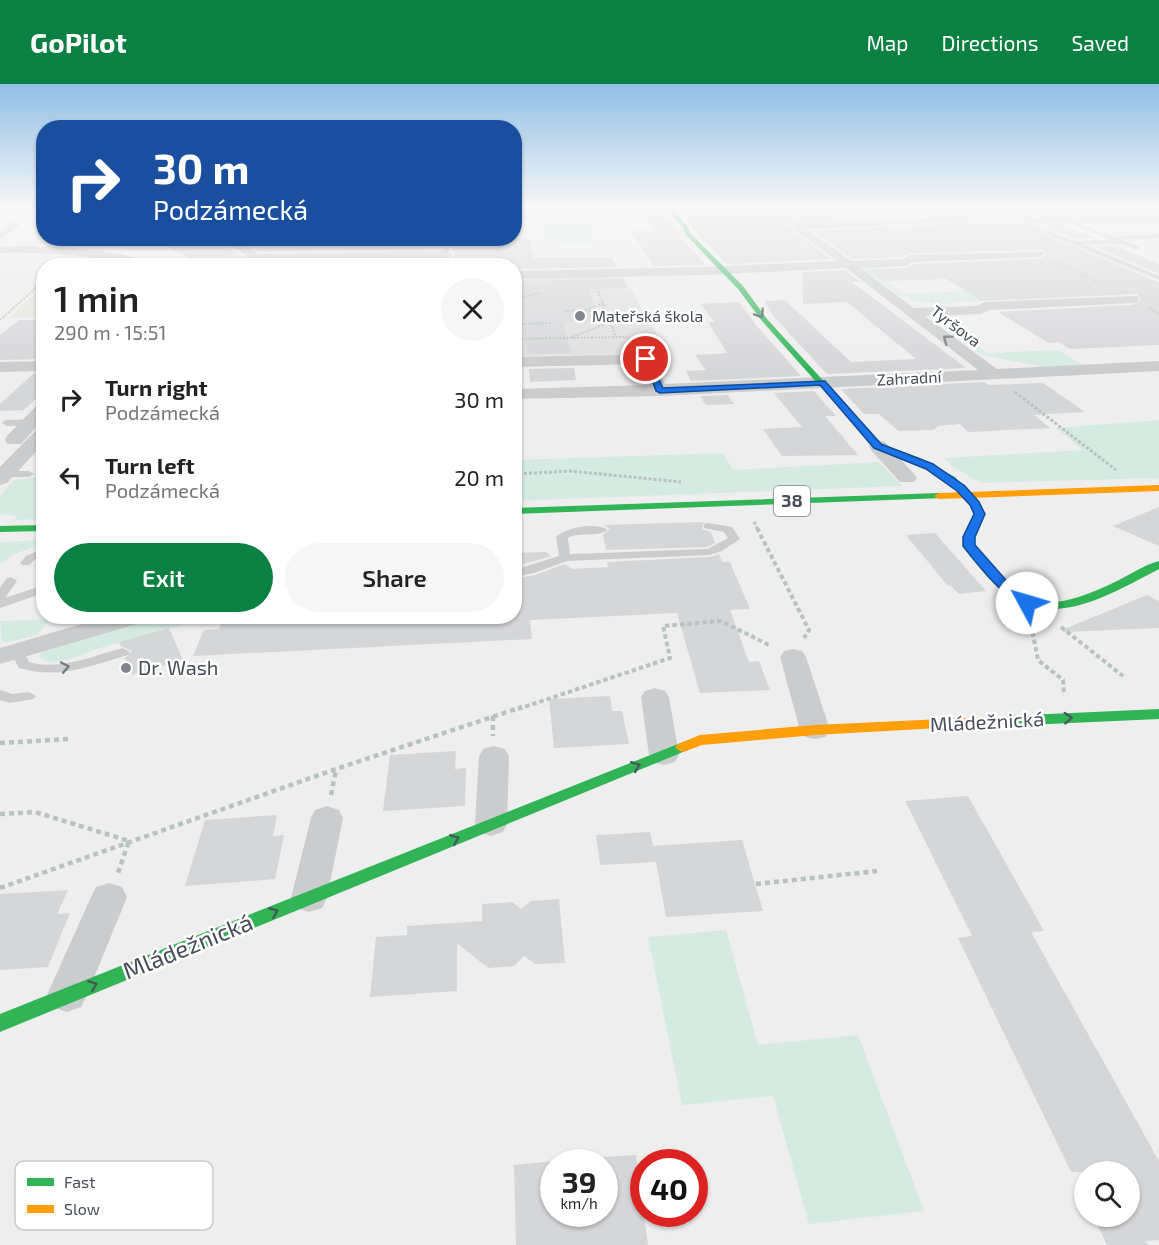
<!DOCTYPE html>
<html lang="en">
<head>
<meta charset="utf-8">
<style>
  body { margin:0; font-family:"Exo 2",sans-serif; background:#f6f6f6; color:#222; height:100vh; display:flex; flex-direction:column; font-size:22px; white-space:nowrap }
  * { box-sizing:border-box; margin:0 }
  p { font-size:20px; color:#767676 }
  .icon { flex:none; width:33px; height:33px; fill:none; stroke:currentColor; stroke-width:2; stroke-linecap:round; stroke-linejoin:round }
  .map { position:relative; flex:1; overflow:hidden }
  .drawer { position:absolute; left:36px; top:174px; width:486px; height:366px; display:flex; flex-direction:column; background:#fff; border-radius:24px; box-shadow:0 2px 4px #0004 }
  .drawer>* { flex:none }
  .guide { position:absolute; left:36px; top:36px; width:486px; height:126px; border-radius:24px; box-shadow:0 2px 4px #0004; background:#1a4fa0; color:#fff; overflow:hidden }
  .tools { position:absolute; left:1074px; top:1077px; display:grid; gap:12px }
  .tools a { display:grid; place-items:center; width:66px; height:66px; border-radius:50%; background:#fff; box-shadow:0 2px 4px #0004; font-size:30px }
  .speed { position:absolute; left:540px; top:1065px; display:flex; gap:12px; font-size:30px; font-weight:700; text-align:center }
  .speed>* { display:grid; place-content:center; width:78px; height:78px; border-radius:50%; background:#fff; box-shadow:0 2px 4px #0004; line-height:1 }
  .speed small { font-size:15px; font-weight:400 }
  .speed .limit { border:9px solid #d22; background:#fff; color:#111 }
  .pin { position:absolute; display:grid; place-items:center; width:51px; height:51px; color:#fff; margin:-26px; border:3px solid #fff; border-radius:50%; box-shadow:0 2px 6px #0007 }
  .me { position:absolute; width:66px; margin:-33px; rotate:309deg; stroke-linejoin:round; filter:drop-shadow(0 0 4px #0008) }
  .turn { display:flex; align-items:center; gap:21px; height:126px; padding:0 18px; font-size:27px }
  .turn .icon { width:78px; height:78px; stroke-width:2.5 }
  .turn b { display:block; font-size:42px; line-height:51px }
  .round { display:grid; place-items:center; flex:none; width:63px; height:63px; border-radius:32px; background:#f6f6f6 }
  .head { display:flex; align-items:center; justify-content:space-between; height:102px; padding:0 18px }
  h1 { font-size:36px; font-weight:600; line-height:45px }
  .action { display:flex; gap:12px; margin-top:auto; padding:12px 18px }
  .action a { flex:1; height:69px; border-radius:36px; background:#0b8043; color:#fff; font-size:24px; font-weight:600; line-height:69px; text-align:center }
  .action a+a { background:#f6f6f6; color:#222 }
  ul { padding:0; list-style:none }
  li { display:flex; align-items:center; gap:18px; height:78px; padding:0 18px }
  li div { flex:1 }
  li b { display:block; font-size:22px }
  li em { font-style:normal }
  header { display:flex; align-items:center; gap:36px; box-sizing:border-box; height:84px; padding:0 30px; background:#0b8043; color:#fff }
  header strong { font-size:28px }
  nav { display:flex; gap:33px; margin-inline-start:auto; font-size:21px }
  .map>svg:first-child { display:block }
</style>
</head>
<body>
<header>
<strong>GoPilot</strong>
<nav><a>Map</a><a>Directions</a><a>Saved</a></nav>
</header>
<div class="map">
<svg width="1159" height="1161" viewBox="0 0 1159 1161">
  <rect width="100%" height="100%" fill="#eee"/>
  <path fill="#e6e6de" d="M43,208V233L9,234L35,209Z"/>
  <path fill="#e0dfdf" d="M623,192L668,269L515,272L514,194Z"/>
  <path fill="#d5ebe1" d="M515,123H584L587,128L515,135Z
    M586,137L593,150L546,151L541,138Z
    M591,151L596,160L555,161L552,152Z
    M874,181L882,186L871,187L904,210L966,207L983,218L959,217L960,218L943,220L910,216L908,215L911,214L900,212L859,183Z
    M930,231H947L956,237L944,238L988,269L1058,266L1083,281L1044,283L982,271L929,233Z
    M1159,336V394L981,399L952,382L944,374L1083,366L1056,344Z
    M723,369L733,386L879,378L902,402L515,417V376Z
    M43,392V435L15,436L17,432L0,430V412L14,396Z
    M43,456V460L14,470L0,480V458Z
    M159,533H211L103,563L64,577L51,578L42,576L39,572L44,566Z
    M51,535L37,551L6,559L2,557L0,537Z
    M726,846L758,961L858,951L924,1127L809,1140L773,1012L682,1021L648,853Z"/>
  <path fill="#d5d6d8" d="M643,123H660L678,146L680,154L706,181L654,182L631,147H654L643,134H648L643,128H647Z
    M678,123H728V127L766,126L831,175L727,180L695,147Z
    M880,123H931L946,131L799,137L784,126Z
    M964,139L1021,140L1159,198V261L1070,265L1059,258L1049,259L998,228L1132,221L1141,216L1137,210L981,217L947,195L882,197L866,186L905,184L914,180L1039,175L1047,170L1043,166L910,169L901,173L852,175L813,147Z
    M1062,140L1096,154L1075,155L1040,141Z
    M151,154H201L237,168L245,173V182H207L204,175L195,177Z
    M230,154H257L270,159L293,154H444L442,165L259,168L247,160Z
    M454,154H529L534,174H612L617,183L519,185L518,181L456,182V179H453L454,170L452,167Z
    M1094,162H1115L1159,180V190Z
    M437,176L436,180L390,182H261V179Z
    M845,186L861,198H852L966,284L827,290L774,233L764,217L785,216L851,278L916,275L847,218L803,220L802,188Z
    M623,195L627,204L590,206L599,237L564,238L571,269L527,270L520,197Z
    M739,218L756,241L801,292L691,297L686,287L706,286L695,271L727,269L708,238H715L700,220Z
    M19,236H44V275L0,276V251Z
    M574,284L576,296L530,298L529,285Z
    M44,289V307L24,326L0,327V320L33,290Z
    M984,298L989,301L1043,299L1085,328L1034,331L1050,344L968,348L960,340L938,342L934,346L898,347L879,330H864L841,305Z
    M814,307L836,332H825L858,371L782,372L763,345L802,343L774,309Z
    M728,311L734,320L706,321L700,312Z
    M1159,423V462L1113,442Z
    M704,438L702,445L711,448L715,459L707,463L606,466L603,451L610,445L603,441Z
    M935,449L986,507L959,510L951,502H948L906,451Z
    M545,468L551,472L514,483V469Z
    M719,470L722,478H730L750,525L730,526L749,578L759,577L770,606L700,609L677,529L530,536L532,555L193,572L204,546L219,545L224,532H514V495L535,491L565,480L572,485L608,483L607,478L709,473Z
    M1147,511L1159,517V544L1063,548L1062,546Z
    M169,544L183,576L132,591L125,574L132,567L121,562L119,558Z
    M610,612L612,627H622L629,660L554,664L549,615Z
    M456,667L455,685L466,684L465,722L383,727L390,671Z
    M968,712L1044,847L1031,848L1159,1077V1156L1146,1157L1148,1161H1107L1093,1132H1130V1088H1071L958,854L972,852L905,717Z
    M277,731L273,752L284,751L275,795L185,802L205,736Z
    M650,748L653,762L742,756L763,827L666,833L656,778L600,781L596,751Z
    M68,806L57,830L70,829L48,883L0,886V810Z
    M559,815L565,879L535,880L524,872L514,882L488,884L457,859V907L370,913L376,853L407,851V842L482,837V820L512,818L521,825L531,817Z
    M636,1071L648,1161H516L514,1081L554,1077V1130H604V1073Z"/>
  <g fill="none" stroke-linecap="round" stroke-linejoin="round">
    <path stroke="#b8c2c0" stroke-width="1.5" stroke-dasharray="2 1.5" stroke-linecap="butt" d="M524,135L559,123
      M980,141L1009,155
      M1053,177L1100,200
      M35,204L44,196"/>
    <path stroke="#b8c2c0" stroke-width="2" stroke-dasharray="2 1.5" stroke-linecap="butt" d="M598,207L616,253
      M514,215L540,209
      M1149,224L1159,230
      M585,226L604,219
      M564,227L607,226
      M0,236L37,203
      M514,240L551,239
      M572,253L610,238
      M514,255L625,253L633,256"/>
    <path stroke="#b8c2c0" stroke-width="3" stroke-dasharray="3 2" stroke-linecap="butt" d="M1015,308L1116,386
      M514,390L570,387L681,398
      M754,438L758,446"/>
    <path stroke="#b8c2c0" stroke-width="4" stroke-dasharray="4.5 3" stroke-linecap="butt" d="M757,444L809,546L804,554
      M1031,541L1038,576L1063,596L1064,611
      M1061,543L1123,592
      M518,625L670,574L663,542L721,537L771,562"/>
    <path stroke="#b8c2c0" stroke-width="4.5" stroke-dasharray="5 4" stroke-linecap="butt" d="M493,632V652
      M0,659L69,655
      M331,711L336,686
      M0,730L35,728L129,757L118,789
      M756,800L877,787
      M0,804L336,685L522,623"/>
    <path fill="#caccce" fill-rule="evenodd" d="M997,123H1003L1030,135H1047L1020,123H1026L1050,133V135L1094,134L1066,123H1073L1096,132L1094,134L1159,133V137L1075,138L1113,153L1159,150V154L1119,155L1140,163L1138,166L1121,160H1083L1159,192V196L1023,140L1028,139L1075,157L1113,156L1071,140V138L1029,139Z
      M1084,123H1091L1115,132L1110,133Z
      M446,154H452L449,170L446,172L443,170Z
      M44,335V341L6,342L2,339L6,336Z
      M0,387H29L34,390L29,393H0Z
      M708,439L732,443L740,455L722,467L709,471L567,477L534,489L514,493V486L559,472L556,453C566,443 597,438 608,446C597,454 580,447 568,454L570,470L708,465L728,454L724,448L704,444V440Z
      M44,464V472L34,476L30,481H22L20,479L26,472Z
      M11,493L17,497L5,514L44,501V509L0,524V504L7,494Z
      M17,563L22,564L29,578C61,587 92,572 123,564L130,568L128,571C89,582 59,596 19,584L10,567Z
      M0,606L12,610L29,608L36,612L34,615L10,619L0,616Z"/>
    <path fill="#caccce" fill-rule="evenodd" d="M765,123H777L798,139L972,132L973,134L968,137L807,145L851,177L902,175L910,171L1043,168L1045,170L1039,173L913,178L905,182L860,184L914,224L977,222L985,218L1137,212L1139,215L1137,218L1132,219L989,226L981,230L925,232L997,285L1159,277V287L660,312L514,315V305L649,301L640,280L514,283V273L646,270L654,275L665,300L978,286L846,184L704,191L514,195V187L704,183L837,177Z
      M1159,123V128L1127,129L1122,126L1127,123Z
      M15,137L19,138V142L0,155V147Z
      M203,154C222,154 243,157 258,170L446,167L452,170L450,182H438L440,174L259,177V182H247V172L238,166Z
      M0,163C32,161 130,164 154,182C133,182 114,177 94,174C62,169 31,168 0,169Z
      M44,277V287L0,288V278Z
      M44,319V335L21,360H7L5,356L7,352L38,320Z
      M44,343V359L7,399L0,401V383L38,344Z
      M878,356L885,358L914,390L917,394L914,398H900L871,366L869,362L871,358Z
      M109,532H150L147,537L0,580V564Z
      M793,565L802,567L806,573L830,646L825,653L815,655L805,653L800,646L780,573L784,567Z
      M655,604L665,607L669,613L679,671L675,678L664,681L653,678L649,671L641,613L645,607Z
      M494,662L505,665L509,672L507,740L503,748L491,752L479,748L475,740L479,672L483,665Z
      M327,722L339,726L343,734L327,814L322,824L309,828L296,824L291,814L311,734L315,726Z
      M109,799L122,803L127,813L87,911L81,923L67,928L53,923L47,911L91,813L96,803Z"/>
    <path fill="#30b455" fill-rule="evenodd" d="M666,123H671L688,143L690,149L743,202L767,235L881,360L920,374L955,393L979,418L985,430L975,453V462C1025,524 1042,533 1117,497C1131,490 1144,481 1159,477V485C1096,518 1036,555 982,486C961,459 959,461 975,430L970,421L947,397L914,378L875,364L762,237L738,205L685,150L683,144Z
      M939,409L944,412L943,414L514,430V424Z
      M44,441V447L0,448V442Z
      M1159,625V635L1006,642L999,637L1006,632Z
      M683,658L688,660L691,663L688,666L0,948V930Z"/>
    <path fill="#ff9f0a" fill-rule="evenodd" d="M1159,401V407L939,415L934,412L939,409Z
      M1006,632L1011,634L1013,637L1011,640L815,651L702,661L683,668L678,666L675,663L678,660L700,651L815,641Z"/>
  </g>
  <defs><path id="oneway-chevron" d="M-2-3.5L2.5 0L-2 3.5" fill="none" stroke-width="1.6" stroke-linecap="round" stroke-linejoin="round" transform="scale(1.5)"/></defs>
  <g stroke="#445c58">
    <use href="#oneway-chevron" transform="translate(760 230) rotate(56)"/>
    <use href="#oneway-chevron" transform="translate(1068 634) rotate(-3)"/>
    <use href="#oneway-chevron" transform="translate(636 682) rotate(-22)"/>
    <use href="#oneway-chevron" transform="translate(455 755) rotate(-22)"/>
    <use href="#oneway-chevron" transform="translate(274 828) rotate(-22)"/>
    <use href="#oneway-chevron" transform="translate(93 901) rotate(-22)"/>
  </g>
  <g stroke="#757981">
    <use href="#oneway-chevron" transform="translate(947 255) rotate(-143)"/>
    <use href="#oneway-chevron" transform="translate(65 583) rotate(-12)"/>
  </g>
  <linearGradient id="sky" x2="0" y2="1"><stop stop-color="#91bfe6"/><stop offset="0.43" stop-color="#f7f7f7"/><stop offset="1" stop-color="#f7f7f7" stop-opacity="0"/></linearGradient>
  <rect width="1159" height="286" fill="url(#sky)"/>
  <path fill="#1a73e8" stroke="#114b97" stroke-width="1.5" d="M644,273L650,275L663,304L825,297L881,360L933,380L965,402L979,418L985,430L975,453V461L1013,504L1033,519L1031,522C1012,526 974,476 963,462V453L974,430L970,421L957,407L926,385L874,364L820,301L660,309L656,307Z"/>
  <g fill="#81858c" stroke="#fff" stroke-width="2">
    <circle cx="580" cy="232" r="6"/>
    <circle cx="126" cy="584" r="6"/>
  </g>
  <g text-anchor="middle" stroke-width="5" stroke-linejoin="round" paint-order="stroke">
    <g font-size="16" fill="#474d58" stroke="#fff" text-anchor="start">
      <text x="592" y="238">Mateřská škola</text>
    </g>
    <g font-size="16" fill="#474d58" stroke="#fff">
      <text transform="translate(956 242) rotate(37)" y="6">Tyršova</text>
      <text transform="translate(909 294) rotate(-3)" y="6">Zahradní</text>
    </g>
    <rect fill="#fff" stroke="#7e828a" stroke-width="1.5" x="774" y="402" width="36" height="30" rx="4.5"/>
    <g font-size="18" font-weight="bold" fill="#474d58">
      <text x="792" y="423">38</text>
    </g>
    <g font-size="20" fill="#474d58" stroke="#fff" text-anchor="start">
      <text x="138" y="591">Dr. Wash</text>
    </g>
    <g font-size="20" fill="#474d58" stroke="#fff">
      <text transform="translate(987 638) rotate(-3)" y="7">Mládežnická</text>
    </g>
    <g font-size="24" fill="#474d58" stroke="#fff">
      <text transform="translate(188 863) rotate(-22)" y="8">Mládežnická</text>
    </g>
  </g>
  <rect x="15" y="1077" width="198" height="69" rx="9" fill="#fff" stroke="#c8cacd" stroke-width="1.5"/>
  <rect x="27" y="1094" width="27" height="8" fill="#30b455"/>
  <rect x="27" y="1121" width="27" height="8" fill="#ff9f0a"/>
  <g font-size="16" fill="#474d58">
    <text x="64" y="1104">Fast</text>
    <text x="64" y="1131">Slow</text>
  </g>
</svg>
<div class="tools">
<a><svg class="icon" aria-label="search" viewBox="0 0 24 24"><circle cx="10" cy="10" r="6"/><path d="M15 15l6 6"/></svg></a>
</div>
<div class="speed"><div>39<small>km/h</small></div><div class="limit">40</div></div>
<div class="pin" style="left:646px;top:275px;background:#d93025"><svg class="icon" aria-label="arrive" viewBox="0 0 24 24"><path d="M6 21V4h12l-3 4 3 4H6"/></svg></div>
<svg class="me" style="left:1027px;top:519px" viewBox="-20 -20 40 40"><circle r="19" fill="#fff"/><path d="M0-13L10 11 0 6-10 11z" fill="#1a73e8"/></svg>
<div class="guide">
<div class="turn"><svg class="icon" aria-label="right" viewBox="0 0 24 24"><path d="M7 20v-9h11M14 6l5 5-5 5"/></svg><div><b>30 m</b>Podzámecká</div></div>
</div>
<section class="drawer">
<div class="head"><div><h1>1 min</h1><p>290 m · 15:51</p></div><a class="round"><svg class="icon" aria-label="close" viewBox="0 0 24 24"><path d="M6 6l12 12M18 6L6 18"/></svg></a></div>
<ul>
<li><svg class="icon" aria-label="right" viewBox="0 0 24 24"><path d="M7 20v-9h11M14 6l5 5-5 5"/></svg><div><b>Turn right</b><p>Podzámecká</p></div><em>30 m</em></li>
<li><svg class="icon" aria-label="left" viewBox="0 0 24 24"><path d="M17 20v-9H6M10 6l-5 5 5 5"/></svg><div><b>Turn left</b><p>Podzámecká</p></div><em>20 m</em></li>
</ul>
<div class="action"><a>Exit</a><a>Share</a></div>
</section>
</div>
</body>
</html>
